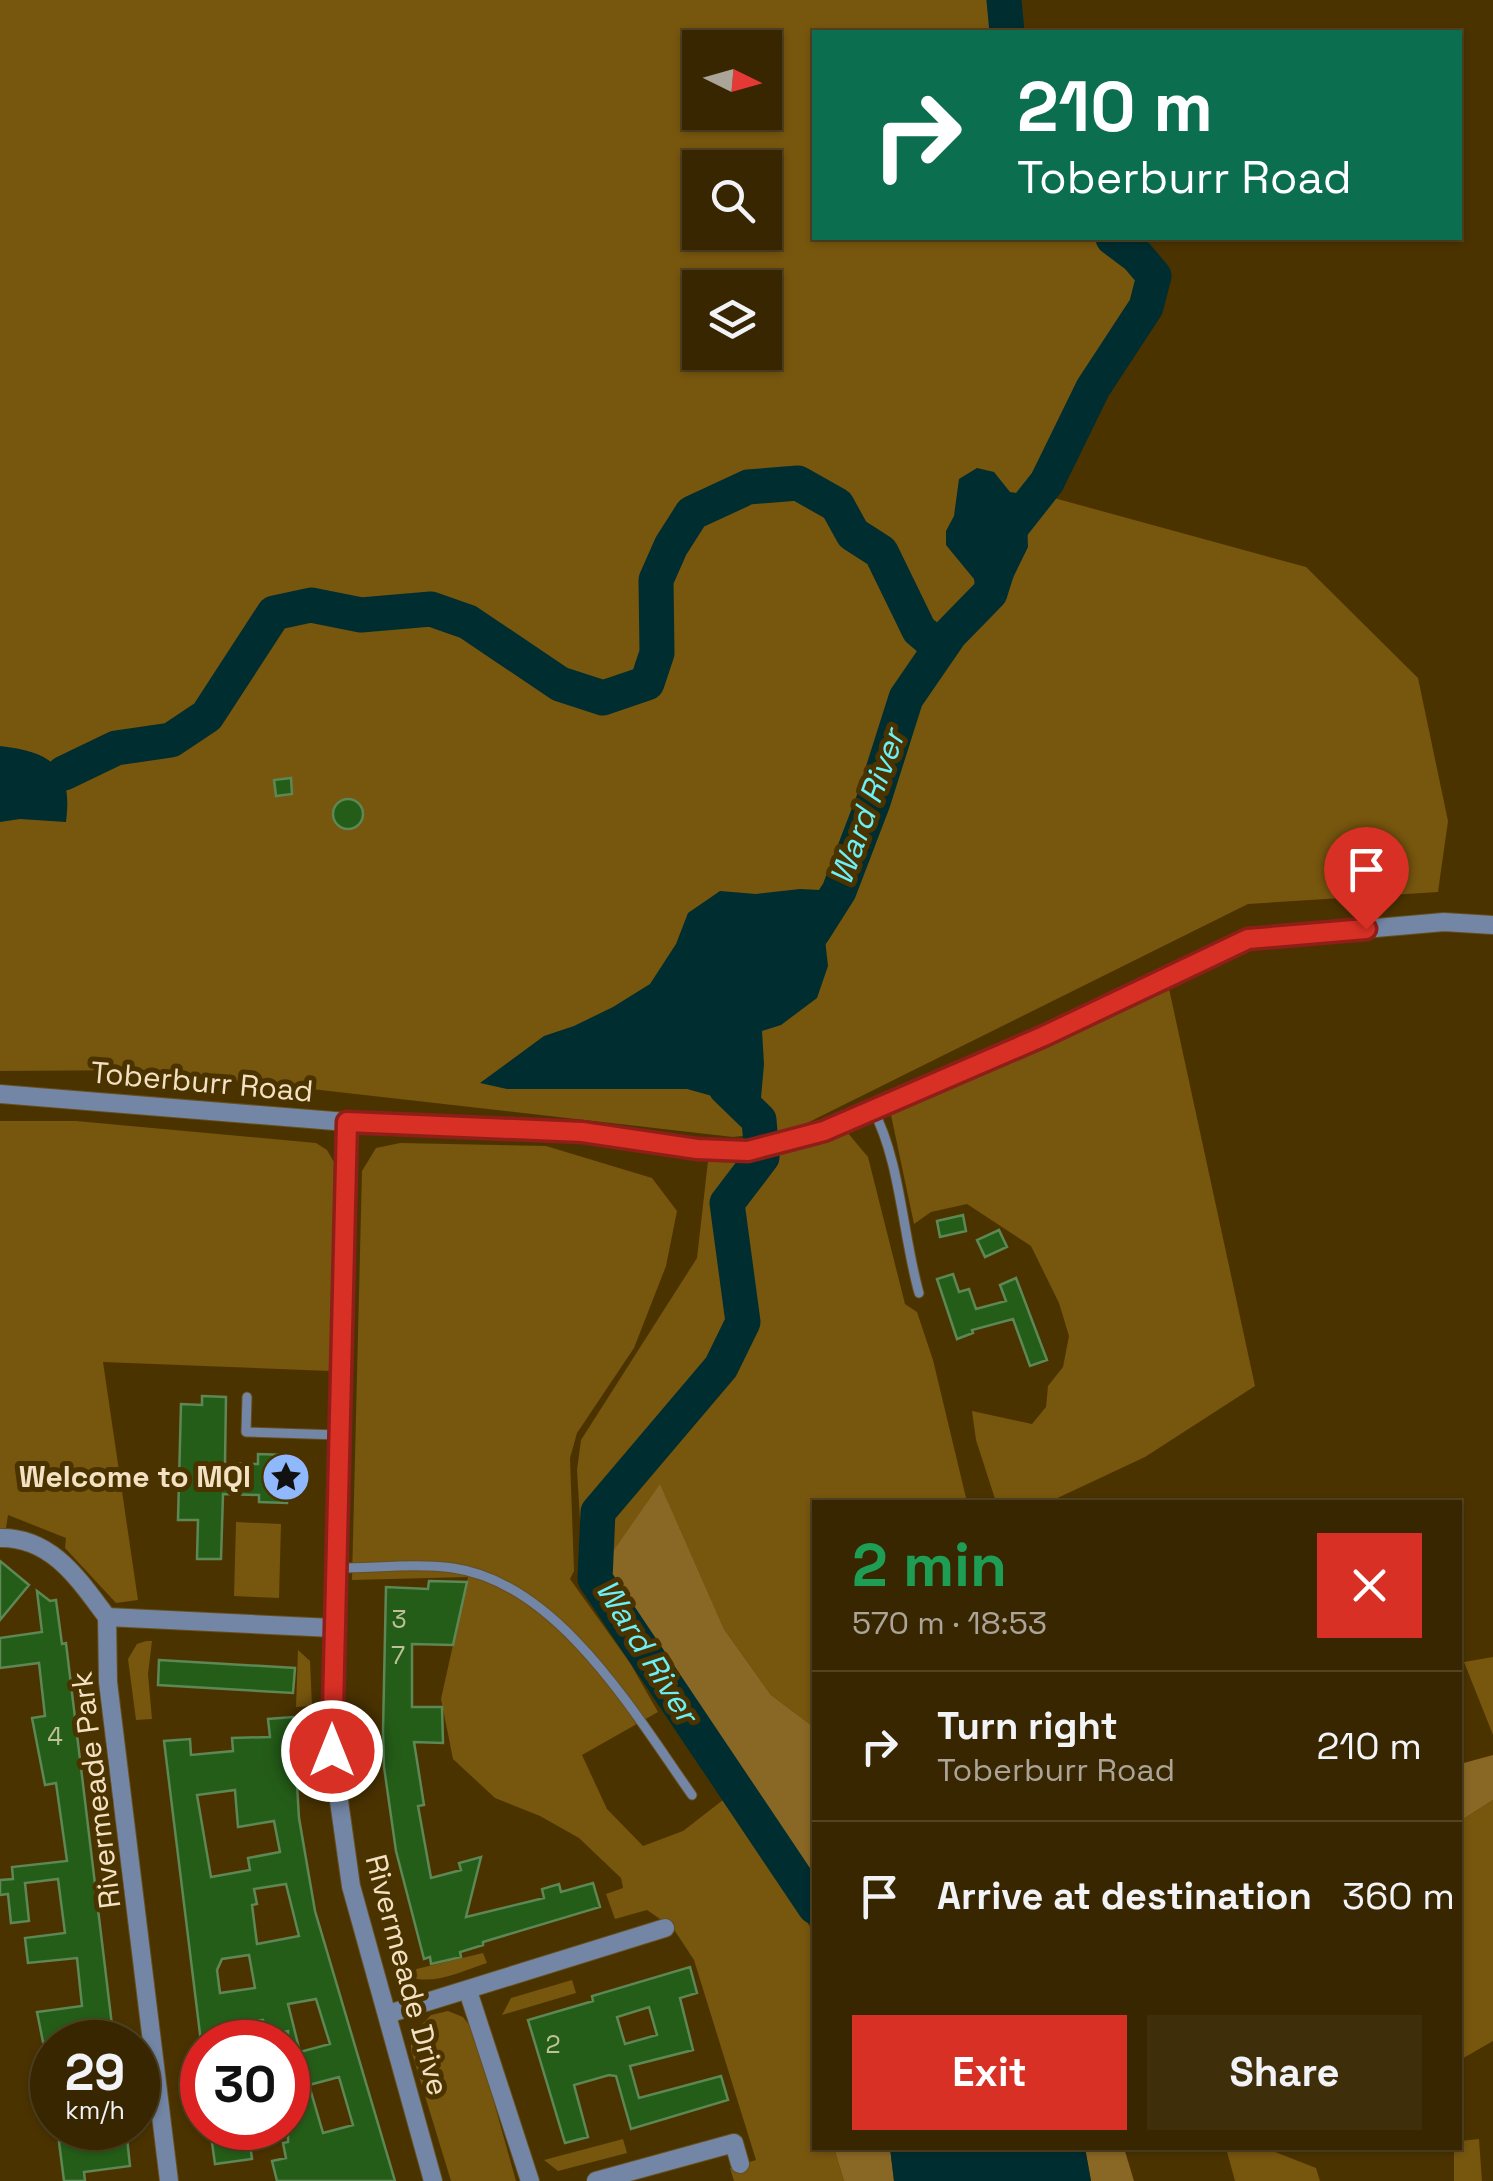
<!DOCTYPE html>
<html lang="en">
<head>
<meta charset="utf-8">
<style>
  body { margin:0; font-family:"Space Grotesk",sans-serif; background:#3f2e0a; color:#f1f3f6; height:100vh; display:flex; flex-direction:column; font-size:38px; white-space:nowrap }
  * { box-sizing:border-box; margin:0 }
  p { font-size:32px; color:#aba599 }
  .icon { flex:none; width:55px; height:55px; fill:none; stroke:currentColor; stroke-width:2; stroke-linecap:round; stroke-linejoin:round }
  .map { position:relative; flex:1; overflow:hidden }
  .sheet { position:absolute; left:812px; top:1500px; width:650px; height:650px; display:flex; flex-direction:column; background:#382600; border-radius:0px; box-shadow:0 2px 8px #0004,0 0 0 2px #524322 }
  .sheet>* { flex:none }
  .guide { position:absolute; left:812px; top:30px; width:650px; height:210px; border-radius:0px; box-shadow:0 2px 8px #0004,0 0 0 2px #524322; background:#0b6e4f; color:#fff; overflow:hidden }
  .needle { width:65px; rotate:95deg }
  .buttons { position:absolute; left:682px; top:30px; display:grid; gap:20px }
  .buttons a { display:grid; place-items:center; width:100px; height:100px; border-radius:0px; background:#382600; box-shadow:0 2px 8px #0004,0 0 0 2px #524322; font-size:50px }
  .speed { position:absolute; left:30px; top:2020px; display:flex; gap:20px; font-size:50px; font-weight:700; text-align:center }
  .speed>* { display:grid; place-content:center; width:130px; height:130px; border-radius:50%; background:#382600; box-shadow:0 2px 8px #0004,0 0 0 2px #524322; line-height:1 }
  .speed small { font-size:25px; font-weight:400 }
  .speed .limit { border:15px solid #d22; background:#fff; color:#111 }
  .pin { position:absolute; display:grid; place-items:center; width:85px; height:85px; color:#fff; margin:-102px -42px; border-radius:50% 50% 50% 0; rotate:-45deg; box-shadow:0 0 10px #0007 }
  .pin .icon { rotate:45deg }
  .me { position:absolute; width:110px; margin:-55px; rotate:0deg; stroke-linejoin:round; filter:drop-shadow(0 0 8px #0008) }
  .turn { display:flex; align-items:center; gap:35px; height:210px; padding:0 40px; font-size:45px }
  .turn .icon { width:130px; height:130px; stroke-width:2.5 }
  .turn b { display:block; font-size:70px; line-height:85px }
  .round { display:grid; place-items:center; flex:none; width:105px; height:105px; border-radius:0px; background:#3f2e0a }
  .overview { display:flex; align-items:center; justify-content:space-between; height:170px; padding:0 40px }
  h1 { font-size:60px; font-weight:800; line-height:75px; color:#1e9e55 }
  .action { display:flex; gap:20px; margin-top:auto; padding:20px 40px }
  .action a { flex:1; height:115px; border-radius:0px; background:#d93025; color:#fff; font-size:40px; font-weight:800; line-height:115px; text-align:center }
  .action a+a { background:#3f2e0a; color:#f1f3f6 }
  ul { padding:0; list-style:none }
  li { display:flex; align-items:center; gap:30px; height:150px; padding:0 40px; border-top:2px solid #524322 }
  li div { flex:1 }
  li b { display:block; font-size:38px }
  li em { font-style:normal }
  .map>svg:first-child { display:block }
</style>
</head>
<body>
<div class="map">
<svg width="1493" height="2181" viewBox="0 0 1493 2181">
  <rect width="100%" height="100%" fill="#4b3300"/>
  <path fill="#77560e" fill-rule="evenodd" d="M0,0H1010L1014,32H815V238H1108L1144,274L1054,498L1306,567L1418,678L1448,821L1438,892L1248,904L793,1130L733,1137L145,1070L0,1071ZM700,48H765V112H700ZM700,168H765V232H700ZM700,288H765V352H700Z
    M1168,984L1255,1386L1145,1457L1049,1502H996L976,1440L972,1411L1032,1424L1046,1407L1048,1386L1063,1367L1069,1336L1059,1303L1031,1246L967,1204L931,1212L914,1224L891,1115Z
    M0,1121H76L316,1143L327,1150L334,1162L330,1371L103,1362L138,1600L116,1603L65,1548L66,1538L8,1515L6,1528L0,1529Z
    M847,1132L868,1157L905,1304L917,1312L933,1360L967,1502H815V1728L771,1695L724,1629L660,1485L599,1571L583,1568L577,1470L581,1440L697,1258L708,1161C756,1166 802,1146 847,1132Z
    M400,1143L546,1146L652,1178L677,1211L666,1266L634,1348L577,1433L570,1458L574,1571L570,1579L630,1663L658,1712L582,1755L607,1809L643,1846L683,1831L723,1800L815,1934V2148H834L844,2181H734L730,2168L756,2160L694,1960L673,1928L647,1910L615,1919L606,1894L623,1888L621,1878L579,1838L540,1816L495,1798L453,1759L441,1699L468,1577L352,1580L362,1171L376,1148Z
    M236,1522L281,1524L279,1598L234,1596Z
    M146,1641H152L148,1674L152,1719L136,1720L128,1659L137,1644Z
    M298,1650L310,1661L312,1706L296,1707Z
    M1493,1657V1735L1464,1662Z
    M1493,1800V2041L1460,2060V1821Z
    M483,1953L487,1963C459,1972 428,1989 400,1973Z
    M572,1980L576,1993L502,2015L511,1998Z
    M448,2011L463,2017L474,2031L516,2181H451L411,2050V2036L431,2015Z
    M623,2139L627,2153L558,2171L544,2160Z
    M1479,2139L1482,2181H1454V2148H1460V2141Z
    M1226,2148H1265L1316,2168L1320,2181H1235Z"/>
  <path fill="#896725" d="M660,1484L724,1629L771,1695L815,1728V1898L604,1584L599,1571Z
    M1493,1755V1800L1460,1821V1764Z
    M834,2148H890L894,2181H844Z
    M1085,2148H1124L1134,2181H1091Z"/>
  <path fill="#002d30" d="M977,468L994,472L1010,492L1023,494L1027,490L1038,506L1027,519L1028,547L1004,596L979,619L963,605L976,593L974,579L946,545V531L954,516L959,479Z
    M0,746C52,752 73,767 66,822L20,819L0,822Z
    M800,889L839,891L824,930L828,966L817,998L781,1025L762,1031L764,1064L759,1120L723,1099L687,1089H507L480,1083L544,1036L574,1026L613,1007L650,984L676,944L688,913L720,891L756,894Z
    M890,2148H1085L1091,2181H894Z"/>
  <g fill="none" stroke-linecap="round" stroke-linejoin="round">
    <path stroke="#002d30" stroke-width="35" d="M1004,0L1007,32
      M64,773L116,748L171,740L207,716L274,613L311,605L361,615L431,609L468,622L560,684L603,698L647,683L657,653L656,580L671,546L692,513L748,487L798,483L837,505L853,534L881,552L919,630L940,648
      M813,932L839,891L873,802L906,698L950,634L990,593L1010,529L1047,482L1093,388L1146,307L1154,276L1137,256L1113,238
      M726,1088L759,1120L762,1157L727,1203L743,1322L721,1367L598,1512L595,1579L815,1907"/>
  </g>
  <path fill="#245d18" stroke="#5d8755" stroke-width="2.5" fill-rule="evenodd" d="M291,778L292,794L276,796L274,780Z
    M333 814a15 15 0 1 1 30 0a15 15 0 1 1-30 0Z
    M963,1215L966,1231L940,1237L937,1221Z
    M999,1230L1007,1247L985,1257L977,1240Z
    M953,1274L959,1292L969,1289L976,1309L1006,1301L1000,1285L1016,1278L1047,1360L1030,1366L1013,1319L972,1330L973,1333L957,1339L937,1279Z
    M202,1396L226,1397L225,1463L258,1464V1454L288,1455L287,1503L259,1502V1495L223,1494L221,1559H197L198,1520H178L181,1404L202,1405Z
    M0,1561L29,1585L0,1620Z
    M429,1581L467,1582L453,1645L412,1644V1707H442L443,1743L414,1742L424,1805L418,1806L431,1878L461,1870L459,1863L481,1857L466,1917L544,1898L542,1889L559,1884L561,1892L593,1883L600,1907L483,1942V1945L460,1952L461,1957L431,1964L430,1957L424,1959L396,1851L384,1767L383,1731L386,1587L428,1589Z
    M37,1591L50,1601L56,1600L62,1644L66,1643L114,2042H43L37,2012L82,2006L77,1958L28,1963L25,1938L65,1933L58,1879L25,1883L29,1921L11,1923L8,1894L0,1895V1880L13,1879L12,1867L67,1861L56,1783L45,1785L32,1718L45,1716L39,1663L0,1668V1638L42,1632Z
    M159,1660L295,1668L293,1693L158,1685Z
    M293,1717L299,1818L315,1911L395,2181H277L272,2161L286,2158L283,2143L288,2142V2031L266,2036L263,2020L223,2025L226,2042H201L164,1741L190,1739L191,1755L233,1751L232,1738L270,1737L268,1719ZM235,1790L238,1827L274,1821L280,1852L248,1858L250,1870L211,1877L197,1795ZM286,1884L299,1936L257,1944L252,1905L257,1904L254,1889ZM249,1955L255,1988L220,1993L217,1970L222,1959ZM316,1999L330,2044L300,2052L288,2004ZM339,2077L353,2125L323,2133L309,2085Z
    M690,1967L697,1993L680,1998L693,2050L630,2066L639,2098L721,2076L728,2100L631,2129L616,2076L609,2075L574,2085L588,2137L565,2143L528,2020L593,2001L592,1996ZM649,2007L657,2035L625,2044L617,2017Z
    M100,2128H126L130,2166L84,2172L85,2181H64L59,2142L102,2137Z
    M210,2128H237L240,2146L250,2144L252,2159L215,2164Z"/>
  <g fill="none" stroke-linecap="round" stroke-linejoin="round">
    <g stroke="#664f1f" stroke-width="11">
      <path id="lane" d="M873,1110C900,1159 903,1237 919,1293
        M247,1397L246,1432L339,1435
        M338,1568C375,1568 416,1563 453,1568C559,1583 636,1716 692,1795"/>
    </g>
    <g stroke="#664f1f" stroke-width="20">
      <path id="street" d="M0,1094L347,1122L582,1132L697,1149L747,1151L824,1131L1044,1036L1249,939L1444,922L1493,925
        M347,1122L332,1751L351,1886L433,2181
        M0,1538C52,1537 79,1580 107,1617
        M468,1991L530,2181
        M388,2014L665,1928
        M169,2181L108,1682L107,1617L333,1628
        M596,2181L734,2143L740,2164"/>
    </g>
    <use href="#lane" stroke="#7386a5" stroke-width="9"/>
    <use href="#street" stroke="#7386a5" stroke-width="18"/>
  </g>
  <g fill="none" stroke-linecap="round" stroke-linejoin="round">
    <g stroke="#8d1f18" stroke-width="25">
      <path id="route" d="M332,1751L347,1122L582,1132L697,1149L748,1151L824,1131L1044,1036L1248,939L1366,929"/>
    </g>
    <use href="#route" stroke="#d93025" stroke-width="18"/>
  </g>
  <defs>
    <g id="sight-disc" transform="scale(2.5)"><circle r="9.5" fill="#8fb8fd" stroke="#4b3300"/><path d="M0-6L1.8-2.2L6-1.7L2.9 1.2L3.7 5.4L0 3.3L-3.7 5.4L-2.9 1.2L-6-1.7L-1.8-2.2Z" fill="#111"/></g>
  </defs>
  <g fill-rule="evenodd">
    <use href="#sight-disc" x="286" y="1477"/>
  </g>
  <g text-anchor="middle" stroke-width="10" stroke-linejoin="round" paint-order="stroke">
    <g font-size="25" fill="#bfc098">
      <text x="399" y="1628">3</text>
      <text x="398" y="1664">7</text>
      <text x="55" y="1745">4</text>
      <text x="553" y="2053">2</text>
    </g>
    <g font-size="30" fill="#f3e1c3" stroke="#4b3300">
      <text transform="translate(202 1082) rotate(5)" y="10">Toberburr Road</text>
      <text transform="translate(96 1790) rotate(-97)" y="10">Rivermeade Park</text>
      <text transform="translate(407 1975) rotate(75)" y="10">Rivermeade Drive</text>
    </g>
    <g font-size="30" font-weight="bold" fill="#f3e1c3" stroke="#4b3300" text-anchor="end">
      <text x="251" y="1487">Welcome to MQI</text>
    </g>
    <g font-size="32" font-style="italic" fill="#6bf0f8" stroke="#4b3300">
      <text transform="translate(867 807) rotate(-70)" y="11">Ward River</text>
      <text transform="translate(647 1651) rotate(58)" y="11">Ward River</text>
    </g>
  </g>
</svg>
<div class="buttons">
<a><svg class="needle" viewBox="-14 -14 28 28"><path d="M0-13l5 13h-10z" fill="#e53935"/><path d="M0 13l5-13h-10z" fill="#aba599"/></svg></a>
<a><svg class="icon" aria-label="search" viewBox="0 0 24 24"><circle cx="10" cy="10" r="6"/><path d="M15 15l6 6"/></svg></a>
<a><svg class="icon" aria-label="layers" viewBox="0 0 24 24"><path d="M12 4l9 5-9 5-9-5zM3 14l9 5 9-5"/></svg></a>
</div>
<div class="speed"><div>29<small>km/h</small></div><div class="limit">30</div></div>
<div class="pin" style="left:1366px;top:929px;background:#d93025"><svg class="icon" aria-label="arrive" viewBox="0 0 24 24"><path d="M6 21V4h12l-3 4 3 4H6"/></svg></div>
<svg class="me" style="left:332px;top:1751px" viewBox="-20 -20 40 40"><circle r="17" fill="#d93025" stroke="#fff" stroke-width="3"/><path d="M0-11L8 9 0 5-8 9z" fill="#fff"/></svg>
<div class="guide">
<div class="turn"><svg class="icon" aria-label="right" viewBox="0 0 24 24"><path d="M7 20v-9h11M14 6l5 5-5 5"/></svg><div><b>210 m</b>Toberburr Road</div></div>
</div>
<section class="sheet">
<div class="overview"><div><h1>2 min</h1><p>570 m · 18:53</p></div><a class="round" style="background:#d93025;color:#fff"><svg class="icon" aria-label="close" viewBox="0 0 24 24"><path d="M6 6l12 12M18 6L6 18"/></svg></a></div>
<ul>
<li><svg class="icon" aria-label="right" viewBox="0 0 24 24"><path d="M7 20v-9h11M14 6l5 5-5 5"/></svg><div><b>Turn right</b><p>Toberburr Road</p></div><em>210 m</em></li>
<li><svg class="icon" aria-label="arrive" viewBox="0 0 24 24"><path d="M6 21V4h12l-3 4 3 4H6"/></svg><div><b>Arrive at destination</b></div><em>360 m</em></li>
</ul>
<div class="action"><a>Exit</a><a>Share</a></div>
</section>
</div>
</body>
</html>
